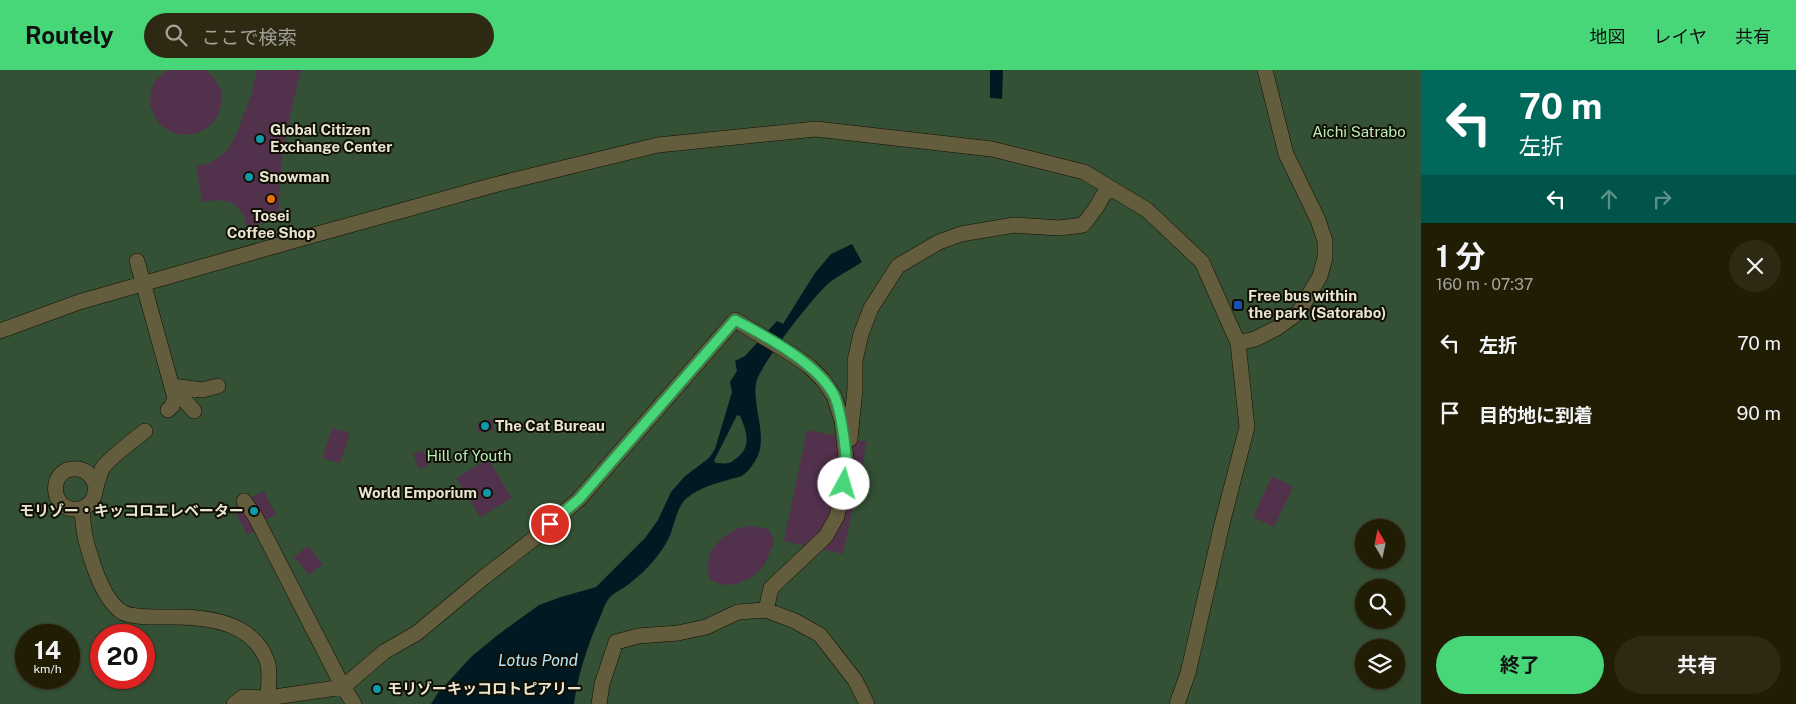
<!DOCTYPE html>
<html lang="ja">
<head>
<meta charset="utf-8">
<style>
  body { margin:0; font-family:"Public Sans","Noto Sans JP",sans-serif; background:#2d2913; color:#f1f3f6; height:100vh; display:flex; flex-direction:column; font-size:19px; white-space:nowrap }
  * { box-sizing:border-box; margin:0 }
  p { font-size:16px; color:#a2a19a }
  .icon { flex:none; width:28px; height:28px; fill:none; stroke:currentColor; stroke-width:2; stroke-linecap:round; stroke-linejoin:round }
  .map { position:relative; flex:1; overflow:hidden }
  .details { display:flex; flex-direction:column; background:#211c04; width:375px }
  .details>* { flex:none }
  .banner { background:#00695c; color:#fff; overflow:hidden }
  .needle { width:32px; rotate:351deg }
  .tools { position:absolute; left:1355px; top:449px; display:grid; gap:10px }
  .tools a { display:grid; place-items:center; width:50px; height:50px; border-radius:50%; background:#211c04; box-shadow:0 1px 4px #0004,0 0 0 1px #3e3a26; font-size:25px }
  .speed { position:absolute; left:15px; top:554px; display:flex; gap:10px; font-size:25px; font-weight:700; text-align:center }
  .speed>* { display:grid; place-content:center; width:65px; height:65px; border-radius:50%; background:#211c04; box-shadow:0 1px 4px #0004,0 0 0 1px #3e3a26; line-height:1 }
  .speed small { font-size:12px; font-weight:400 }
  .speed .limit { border:8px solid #d22; background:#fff; color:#111 }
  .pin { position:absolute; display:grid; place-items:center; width:42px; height:42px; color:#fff; margin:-21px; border:2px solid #fff; border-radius:50%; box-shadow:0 1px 5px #0007 }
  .me { position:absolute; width:55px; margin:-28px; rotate:6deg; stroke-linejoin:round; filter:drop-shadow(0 0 4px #0008) }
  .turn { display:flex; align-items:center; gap:18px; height:105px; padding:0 15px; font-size:22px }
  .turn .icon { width:65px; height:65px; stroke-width:2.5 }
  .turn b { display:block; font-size:35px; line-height:42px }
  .lanes { display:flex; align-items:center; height:48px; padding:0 15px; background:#0003; justify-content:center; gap:25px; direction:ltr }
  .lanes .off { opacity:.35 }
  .round { display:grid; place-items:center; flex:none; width:52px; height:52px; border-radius:26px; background:#2d2913 }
  .overview { display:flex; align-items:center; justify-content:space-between; height:85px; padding:0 15px }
  h1 { font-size:30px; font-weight:700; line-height:38px }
  .action { display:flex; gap:10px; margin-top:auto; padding:10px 15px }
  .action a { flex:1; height:58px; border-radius:30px; background:#47d779; color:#111; font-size:20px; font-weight:700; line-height:58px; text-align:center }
  .action a+a { background:#2d2913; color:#f1f3f6 }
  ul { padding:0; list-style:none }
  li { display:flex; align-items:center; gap:15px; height:70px; padding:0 15px }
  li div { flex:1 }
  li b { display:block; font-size:19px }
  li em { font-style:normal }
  header { display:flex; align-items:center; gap:30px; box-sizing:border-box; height:70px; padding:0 25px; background:#47d779; color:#111 }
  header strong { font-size:24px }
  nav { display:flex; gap:28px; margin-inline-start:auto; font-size:18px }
  .search { width:350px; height:45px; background:#2d2913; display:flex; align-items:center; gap:12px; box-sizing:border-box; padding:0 18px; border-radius:28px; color:#a2a19a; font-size:19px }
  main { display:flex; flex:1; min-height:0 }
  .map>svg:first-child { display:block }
</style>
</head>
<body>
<header>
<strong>Routely</strong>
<div class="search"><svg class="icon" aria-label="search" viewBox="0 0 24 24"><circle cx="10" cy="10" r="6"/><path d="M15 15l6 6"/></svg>ここで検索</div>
<nav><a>地図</a><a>レイヤ</a><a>共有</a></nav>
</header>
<main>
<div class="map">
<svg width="1421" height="634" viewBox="0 0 1421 634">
  <rect width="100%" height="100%" fill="#2c2605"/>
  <path fill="#345035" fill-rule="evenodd" d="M0,0H1421V634H0ZM1364,458H1396V490H1364ZM1364,518H1396V550H1364ZM26,565H69V608H26ZM101,565H144V608H101ZM1364,578H1396V610H1364Z"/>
  <path fill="#001922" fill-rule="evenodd" d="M990,0H1003L1002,29L990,28Z
    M852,174L862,192C852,199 839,205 830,212C815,224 759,296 756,313C752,339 771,371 753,394C751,398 746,403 743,405C739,408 733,408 728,410C714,414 699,418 687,428C674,439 675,461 665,475C656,490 642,504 629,514C623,519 612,523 608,530C604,534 603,542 600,547C588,575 578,603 574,634H431L438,623L472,586L499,564L539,535L561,527L596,517L645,468L658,450L671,422L684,407L709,388L715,379L732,322L730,312L737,301L735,291L745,286L777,251L783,254L815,203L831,184ZM737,345L740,346C746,359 752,376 738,387C735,389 731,393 728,393C725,394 719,393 716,393L714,391Z"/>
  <path fill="#52314d" d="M167,0H206L215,9L221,20L222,32L219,43L213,53L204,60L193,64L181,65L170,61L160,55L154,45L150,34L151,22L155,11Z
    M257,0H301L291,41L282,89L279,124V146L247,158L244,146L236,136L230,132L218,130L202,132L196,96L210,93L228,80L239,58L252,22Z
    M492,349L494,360L479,363L477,353Z
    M332,358L350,363L340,393L322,388Z
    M807,360L867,372L843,484L784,471Z
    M423,380L429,395L419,399L413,384Z
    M488,389L512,428L480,447L456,408Z
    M1272,406L1293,417L1274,457L1253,447Z
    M264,421L276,445L265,450L268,455L247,465L233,437Z
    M750,456L769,459L774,472L764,496L750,508L736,514L723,515L710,510L707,498L710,482L721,469L736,459Z
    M308,476L323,494L309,505L294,487Z"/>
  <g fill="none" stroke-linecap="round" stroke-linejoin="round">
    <g stroke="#130f00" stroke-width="16">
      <path id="minor" d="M137,191L175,328L172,336L168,340
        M0,261L79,232L296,170L494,115L658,75L816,59L992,79L1084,102L1147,140L1202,192L1238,273L1247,357L1222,454L1188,603L1177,634
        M1238,273L1255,269L1277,258L1299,242L1320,206L1325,188V171L1318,150L1286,84L1265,0
        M172,316L202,320L218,316
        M172,316L194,341
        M850,369L855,319V291L861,264L871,238L898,196L939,172L961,164L1014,155L1059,158L1083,155L1096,138L1108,117
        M96,416C93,408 88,400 78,399C48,395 48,442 78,439C84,439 90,434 93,429C95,425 95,421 96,418C97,412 100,405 102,399C106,391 136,368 145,361
        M244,431L255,446L343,617L354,634
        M83,438C81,458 88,479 94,497C99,511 109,534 122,542C131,548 159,547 170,547C206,546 253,552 267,591C271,602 268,617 268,628
        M234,634L243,627L268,628L343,617L384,582L417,563L483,508L536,467L579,429L735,250L793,285L809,296L823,310L834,326L842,351L847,398L837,446L826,466L771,518L766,540
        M599,634L602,614L616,572L638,566L678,563L706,557L738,542L766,540L795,551L820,565L855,610L867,634"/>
    </g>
    <use href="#minor" stroke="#635d3d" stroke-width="15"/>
  </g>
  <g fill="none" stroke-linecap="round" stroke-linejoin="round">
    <g stroke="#2e8c4f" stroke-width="12">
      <path id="route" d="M550,454L579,429L735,250C766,266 820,295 835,327C840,340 842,354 844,368C846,386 848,396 844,414"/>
    </g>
    <use href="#route" stroke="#47d779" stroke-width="9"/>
  </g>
  <g fill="#0f9aa8" stroke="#110f04" stroke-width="2">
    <circle cx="260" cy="69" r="5"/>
    <circle cx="249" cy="107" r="5"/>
    <circle cx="485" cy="356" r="5"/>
    <circle cx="487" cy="423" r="5"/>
    <circle cx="254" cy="441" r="5"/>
    <circle cx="377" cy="619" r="5"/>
  </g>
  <circle fill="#e8710a" stroke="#110f04" stroke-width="2" cx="271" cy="129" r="5"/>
  <rect fill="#1a4fb4" stroke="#110f04" stroke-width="2" x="1233" y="230" width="10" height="10" rx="2.5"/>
  <g text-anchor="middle" stroke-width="4" stroke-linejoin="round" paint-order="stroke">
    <g font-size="15" font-weight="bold" fill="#e8e5d2" stroke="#110f04" text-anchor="start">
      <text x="270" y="65">Global Citizen<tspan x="270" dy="17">Exchange Center</tspan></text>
      <text x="259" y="112">Snowman</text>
      <text x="271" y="151" text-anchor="middle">Tosei<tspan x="271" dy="17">Coffee Shop</tspan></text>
      <text x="1248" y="231">Free bus within<tspan x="1248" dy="17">the park (Satorabo)</tspan></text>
      <text x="495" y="361">The Cat Bureau</text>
      <text x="477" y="428" text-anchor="end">World Emporium</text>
      <text x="244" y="446" text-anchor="end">モリゾー・キッコロエレベーター</text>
      <text x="387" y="624">モリゾーキッコロトピアリー</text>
    </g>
    <g font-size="15" fill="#b6eeb7" stroke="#110f04">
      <text x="1359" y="67">Aichi Satrabo</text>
      <text x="469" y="391">Hill of Youth</text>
    </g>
    <g font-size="16" font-style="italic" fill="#b4e5f8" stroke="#110f04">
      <text x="538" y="596">Lotus Pond</text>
    </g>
  </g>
</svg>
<div class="tools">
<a><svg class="needle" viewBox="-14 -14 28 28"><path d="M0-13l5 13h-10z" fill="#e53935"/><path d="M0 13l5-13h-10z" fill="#a2a19a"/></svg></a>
<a><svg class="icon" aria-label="search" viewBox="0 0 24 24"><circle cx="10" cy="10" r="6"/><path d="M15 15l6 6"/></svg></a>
<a><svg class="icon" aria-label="layers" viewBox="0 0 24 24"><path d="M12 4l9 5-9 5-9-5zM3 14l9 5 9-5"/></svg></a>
</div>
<div class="speed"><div>14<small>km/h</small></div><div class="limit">20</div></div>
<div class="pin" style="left:550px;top:454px;background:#d93025"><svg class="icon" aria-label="arrive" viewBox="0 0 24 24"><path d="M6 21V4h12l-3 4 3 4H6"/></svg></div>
<svg class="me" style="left:844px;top:414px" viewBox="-20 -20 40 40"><circle r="19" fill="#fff"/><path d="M0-13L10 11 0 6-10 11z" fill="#47d779"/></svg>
</div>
<section class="details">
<div class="banner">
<div class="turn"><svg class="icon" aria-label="left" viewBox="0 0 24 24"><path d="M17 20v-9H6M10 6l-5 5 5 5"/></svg><div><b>70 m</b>左折</div></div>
<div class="lanes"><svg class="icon" aria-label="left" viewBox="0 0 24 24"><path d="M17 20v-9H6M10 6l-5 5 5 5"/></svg><svg class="icon off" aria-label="ahead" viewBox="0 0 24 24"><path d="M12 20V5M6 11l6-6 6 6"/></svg><svg class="icon off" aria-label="right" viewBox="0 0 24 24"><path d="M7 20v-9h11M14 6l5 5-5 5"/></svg></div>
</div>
<div class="overview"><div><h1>1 分</h1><p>160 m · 07:37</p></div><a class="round"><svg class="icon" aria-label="close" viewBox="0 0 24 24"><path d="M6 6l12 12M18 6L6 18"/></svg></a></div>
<ul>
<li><svg class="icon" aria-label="left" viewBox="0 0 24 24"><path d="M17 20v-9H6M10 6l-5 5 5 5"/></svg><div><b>左折</b></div><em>70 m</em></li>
<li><svg class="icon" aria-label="arrive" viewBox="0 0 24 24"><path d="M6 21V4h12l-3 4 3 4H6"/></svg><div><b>目的地に到着</b></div><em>90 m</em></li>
</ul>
<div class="action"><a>終了</a><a>共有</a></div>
</section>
</main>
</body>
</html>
